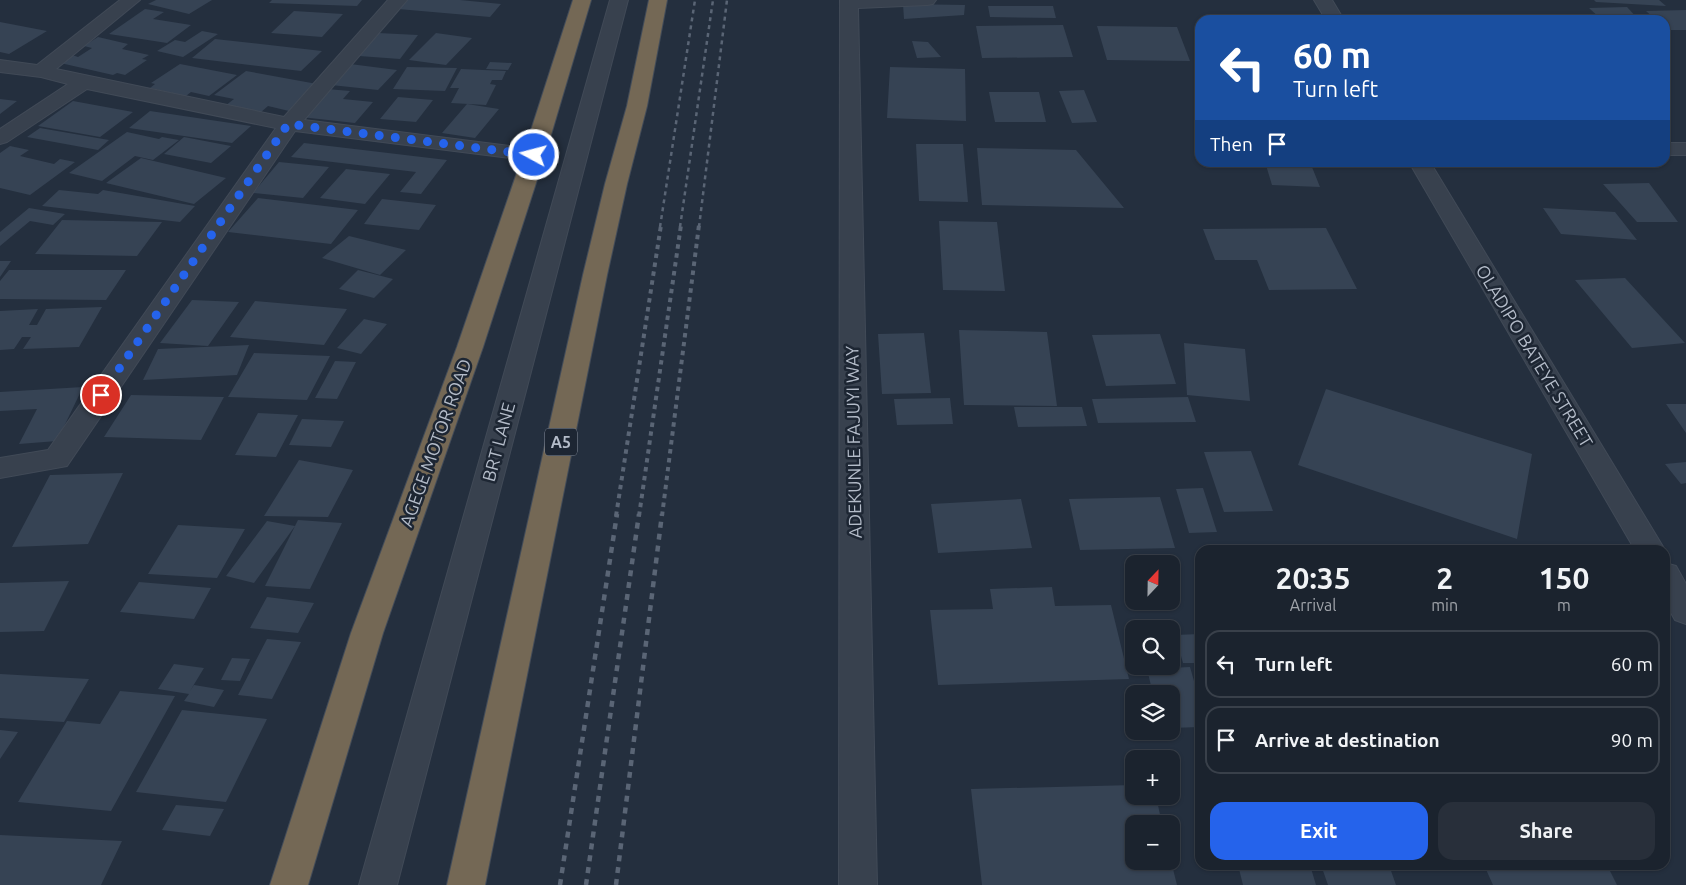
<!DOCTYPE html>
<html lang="en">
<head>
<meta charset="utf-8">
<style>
  body { margin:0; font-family:Ubuntu,sans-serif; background:#282f3a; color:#f1f3f6; height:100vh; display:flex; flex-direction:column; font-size:19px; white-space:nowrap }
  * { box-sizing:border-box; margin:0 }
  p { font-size:16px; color:#a0a4aa }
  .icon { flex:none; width:28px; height:28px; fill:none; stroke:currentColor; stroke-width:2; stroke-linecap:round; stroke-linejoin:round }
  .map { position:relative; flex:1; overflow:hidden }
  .panel { position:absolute; left:1195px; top:545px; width:475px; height:325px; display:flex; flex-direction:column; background:#1b232e; border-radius:15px; box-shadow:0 1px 4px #0004,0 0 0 1px #39404a }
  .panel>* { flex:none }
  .banner { position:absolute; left:1195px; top:15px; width:475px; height:152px; border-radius:15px; box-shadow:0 1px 4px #0004,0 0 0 1px #39404a; background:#1a4fa0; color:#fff; overflow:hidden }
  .needle { width:32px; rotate:22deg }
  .controls { position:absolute; left:1125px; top:555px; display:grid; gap:10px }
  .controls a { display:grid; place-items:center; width:55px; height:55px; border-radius:10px; background:#1b232e; box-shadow:0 1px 4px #0004,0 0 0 1px #39404a; font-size:25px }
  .pin { position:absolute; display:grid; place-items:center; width:42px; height:42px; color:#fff; margin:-21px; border:2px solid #fff; border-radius:50%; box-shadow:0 1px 5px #0007 }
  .me { position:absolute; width:55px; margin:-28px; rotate:277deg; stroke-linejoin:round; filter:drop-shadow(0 0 4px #0008) }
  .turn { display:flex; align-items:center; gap:18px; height:105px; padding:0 15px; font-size:22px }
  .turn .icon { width:65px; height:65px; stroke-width:2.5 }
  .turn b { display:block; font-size:35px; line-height:42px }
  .then { display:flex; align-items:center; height:48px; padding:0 15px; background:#0003; gap:10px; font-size:19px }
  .eta { display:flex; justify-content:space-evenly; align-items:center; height:85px; text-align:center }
  .eta b { font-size:30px; font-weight:700; line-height:35px }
  .action { display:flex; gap:10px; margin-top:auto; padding:10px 15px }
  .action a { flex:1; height:58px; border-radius:15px; background:#2563eb; color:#fff; font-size:20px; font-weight:700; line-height:58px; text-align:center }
  .action a+a { background:#282f3a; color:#f1f3f6 }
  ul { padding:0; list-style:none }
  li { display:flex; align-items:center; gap:15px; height:68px; margin:0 10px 8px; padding:0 5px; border:2px solid #39404a; border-radius:15px }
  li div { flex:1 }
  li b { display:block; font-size:19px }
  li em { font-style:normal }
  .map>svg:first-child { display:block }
</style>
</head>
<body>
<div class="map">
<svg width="1686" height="885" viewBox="0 0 1686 885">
  <rect width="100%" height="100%" fill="#242f3e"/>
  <path fill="#364354" d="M156,0H212L189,14L148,4Z
    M272,0H362L357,6L269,3Z
    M406,0H460L501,4L490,17L398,9Z
    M1594,0H1659L1666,6L1596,2Z
    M903,4L965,5L964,15L904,19Z
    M988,6H1053L1056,18L990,17Z
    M1627,7L1639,20H1602L1589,8Z
    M145,9L164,12L153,19L191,25L167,43L109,34Z
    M1686,10V30H1667L1665,20H1656L1646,11Z
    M294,11L343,14L322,37L271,33Z
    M0,22L47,31L9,54L0,52Z
    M1063,25L1073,57L982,58L976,26Z
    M1097,26L1177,27L1190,61L1107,60Z
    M202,31L218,34L183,57L157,51L175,40L185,42Z
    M378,33L418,35L400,59L359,56Z
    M436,33L472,38L446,65L409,60Z
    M98,37L128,44L122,49L149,55L142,59L147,60L125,75L117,73L113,75L56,62L69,54L78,57L92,48L84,46Z
    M215,39L322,51L301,71L192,58Z
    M912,41L928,42L941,57L917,58Z
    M490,62L512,63L508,70L486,69Z
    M180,64L237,75L209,96L191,92L186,96L150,88L155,84L151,83Z
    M350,64L397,70L378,90L331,85Z
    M407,67L457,68L445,91L393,89Z
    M890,67L965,69L966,121L887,118Z
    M461,69L506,71L502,80H492L490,84L496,85L486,105L451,103L459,88H450Z
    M246,71L317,84L289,111L268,106L260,113L225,106L234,99L214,95Z
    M327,89L350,91L343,99L373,102L355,123L301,117Z
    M1084,90L1097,122L1072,123L1059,91Z
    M989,92H1039L1046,122H995Z
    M398,97L433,100L416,122L380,119Z
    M0,99L17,101L0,114Z
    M73,101L133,112L100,137L38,126Z
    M467,104L499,109L475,138L442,133Z
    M150,111L251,126L232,143L129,128Z
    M40,128L109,140L98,150L27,137Z
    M127,132L159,139L162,137L179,140L153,160L135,156L102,181L69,173Z
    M184,137L231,146L211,163L164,154Z
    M304,143L447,160L421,194L400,192L416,172L291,157Z
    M916,144H963L968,202L919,201Z
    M10,146L29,150L20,156L54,164L60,159L75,162L30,195L0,188V153Z
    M977,148L1076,150L1124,208L982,205Z
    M141,158L226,178L194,204L106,183Z
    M279,162L329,167L303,198L253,193Z
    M1265,162H1310L1320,187L1272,185Z
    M346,169L390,174L365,204L320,198Z
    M1649,183L1678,222H1637L1603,184Z
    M59,190L98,194L103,190L195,206L180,222L42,206Z
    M258,198L358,210L331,244L228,232Z
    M382,199L436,205L419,230L364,224Z
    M29,208L65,214L53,225L30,221L0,246V232Z
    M1543,208L1615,212L1637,240L1561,234Z
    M62,220L162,222L137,256L35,254Z
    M939,221L997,222L1005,291L943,290Z
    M1326,228L1357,289L1269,290L1257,260H1215L1203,229Z
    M349,236L406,250L380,275L322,258Z
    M0,261H11L0,277Z
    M9,270H126L106,300L0,299V281Z
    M358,270L393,279L374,298L339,289Z
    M1625,278L1685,343L1632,348L1575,280Z
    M192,300L239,302L208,346L160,343Z
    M255,301L347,309L324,345L230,337Z
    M102,307L79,347L23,349L31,337H22L14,349L0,350V311L38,309L29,325H37L46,309Z
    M364,319L387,324L361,354L337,348Z
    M959,330L1047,332L1057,406L964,405Z
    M924,333L931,393L882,394L878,334Z
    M1160,334L1176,384L1106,386L1092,335Z
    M1184,343L1245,349L1250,401L1187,395Z
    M249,345L237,375L143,380L158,349Z
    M254,353L330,356L307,400L228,397Z
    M335,361L356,362L337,399L315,398Z
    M83,387L57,441L19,444L37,409L0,411V392Z
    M1326,389L1532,454L1517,539L1298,465Z
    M131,395L224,397L201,440L104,437Z
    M1188,397L1196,422L1098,423L1092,399Z
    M950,398L953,424L897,425L894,399Z
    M1666,404H1686V433Z
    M1014,407H1082L1087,426L1018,427Z
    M258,413L298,415L276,457L235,455Z
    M302,419L344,421L331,447L289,445Z
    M1251,451L1273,511L1224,512L1204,452Z
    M299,460L353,470L328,517L264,516Z
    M1686,462V483L1681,484L1665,464Z
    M123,473L88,544L12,547L50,475Z
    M1203,488L1217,532L1189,533L1176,489Z
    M1160,497L1175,548L1080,550L1069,499Z
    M1021,499L1032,548L938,553L931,504Z
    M298,520L342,523L310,589L265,586Z
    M267,521L295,526L254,583L226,576Z
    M178,525L245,529L217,578L148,574Z
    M69,581L44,631L0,632V583Z
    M139,582L211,588L194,619L120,612Z
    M1052,587L1055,606L1111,605L1129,679L938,685L930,610L993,609L990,589Z
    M267,597L314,603L298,633L250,628Z
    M1200,634V663H1183L1175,635Z
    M267,639L301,642L272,699L238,695Z
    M232,658L250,659L240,681L221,680Z
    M174,664L204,668L190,691L194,685L224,690L214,707L184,701L189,694L158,689Z
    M1190,667L1200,702V727L1171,728V694H1153L1147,669Z
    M0,674L89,679L64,722L0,718Z
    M120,691L175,696L111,811L18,802L67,721L100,724Z
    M182,710L267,719L226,802L136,792Z
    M0,730L18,732L0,759Z
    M1134,785V796H1156L1162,824H1134V861H1171L1177,885H982L971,789Z
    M176,805L224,809L210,836L162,830Z
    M0,835L122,841L101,885H0Z
    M1238,865H1310L1316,885H1243Z
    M1321,865H1389L1396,885H1328Z
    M1484,865H1607L1617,885H1493Z"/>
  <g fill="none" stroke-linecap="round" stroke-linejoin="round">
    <g stroke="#414a57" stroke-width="2">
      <path id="minor" d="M120,0H140L56,69L284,117L388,0H407L304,120L534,149L541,151L545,155L541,159L534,161L295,131L67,466L0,478V458L48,450L276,128L87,89L7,142L0,144V129L68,84L41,77L0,72V60L37,65Z
        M610,0H628L397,885H359Z
        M840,0H936L933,4L927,5L858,8L877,885H839Z
        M1314,0H1332L1344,20H1326Z
        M1665,143H1686V155H1665Z
        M1409,162H1430L1665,550H1635Z
        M1665,563L1676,566L1686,584V624L1675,620L1665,602Z"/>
    </g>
    <g stroke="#434c59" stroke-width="2">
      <path id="highway" d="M573,0H591L545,155L483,347L383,633L308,885H270L351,633L457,347L523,155Z
        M649,0H667L647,106L627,184L607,275L485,885H447L583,275L605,184L627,106Z"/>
    </g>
    <use href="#minor" fill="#38414e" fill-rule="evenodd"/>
    <use href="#highway" fill="#746855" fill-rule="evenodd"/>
    <path stroke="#5a6575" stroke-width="2.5" stroke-dasharray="4 4" stroke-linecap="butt" d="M660,227L695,0
      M680,227L713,0
      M699,227L727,0"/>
    <path stroke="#5a6575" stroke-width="4" stroke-dasharray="4.5 4.5" stroke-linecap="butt" d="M616,516L661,225
      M639,516L681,225
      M662,516L699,225"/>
    <path stroke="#5a6575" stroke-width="4.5" stroke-dasharray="6 6" stroke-linecap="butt" d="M560,885L617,514
      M586,885L639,514
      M616,885L662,514"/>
  </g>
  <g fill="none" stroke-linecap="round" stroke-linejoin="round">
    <path stroke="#2563eb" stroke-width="9" stroke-dasharray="0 16.2" d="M101,395L288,124L534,155"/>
  </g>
  <g text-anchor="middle" stroke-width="5" stroke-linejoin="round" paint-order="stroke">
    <rect fill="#1d2633" stroke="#878f9c" stroke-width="1" x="545" y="428.5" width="32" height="27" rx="4"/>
    <g font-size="16" font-weight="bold" fill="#b4bcc9">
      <text x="561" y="448">A5</text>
    </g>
    <g font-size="18" fill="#b4bcc9" stroke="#1d2633">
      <text transform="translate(1534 356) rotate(59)" y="6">OLADIPO BATEYE STREET</text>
      <text transform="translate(499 442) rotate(-75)" y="6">BRT LANE</text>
      <text transform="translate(854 442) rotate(-91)" y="6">ADEKUNLE FAJUYI WAY</text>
      <text transform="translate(436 443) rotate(-70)" y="6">AGEGE MOTOR ROAD</text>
    </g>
  </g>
</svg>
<div class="controls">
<a><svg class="needle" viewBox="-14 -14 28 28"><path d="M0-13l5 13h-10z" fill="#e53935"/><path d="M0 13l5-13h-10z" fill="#a0a4aa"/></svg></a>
<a><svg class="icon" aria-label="search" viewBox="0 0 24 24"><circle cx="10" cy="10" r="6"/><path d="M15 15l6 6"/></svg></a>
<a><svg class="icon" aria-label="layers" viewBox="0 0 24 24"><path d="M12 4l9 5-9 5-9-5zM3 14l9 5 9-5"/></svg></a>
<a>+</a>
<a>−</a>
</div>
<div class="pin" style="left:101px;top:395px;background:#d93025"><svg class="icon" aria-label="arrive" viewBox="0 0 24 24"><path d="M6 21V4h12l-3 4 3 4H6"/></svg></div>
<svg class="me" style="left:534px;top:155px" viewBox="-20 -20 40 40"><circle r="17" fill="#2563eb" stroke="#fff" stroke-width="3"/><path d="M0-11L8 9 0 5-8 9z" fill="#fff"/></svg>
<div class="banner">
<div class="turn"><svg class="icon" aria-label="left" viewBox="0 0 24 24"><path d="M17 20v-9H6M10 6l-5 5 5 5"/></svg><div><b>60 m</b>Turn left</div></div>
<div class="then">Then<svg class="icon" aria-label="arrive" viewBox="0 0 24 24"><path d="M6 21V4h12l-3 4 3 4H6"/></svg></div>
</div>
<section class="panel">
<div class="eta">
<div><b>20:35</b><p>Arrival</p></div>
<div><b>2</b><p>min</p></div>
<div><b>150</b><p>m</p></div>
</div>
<ul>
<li><svg class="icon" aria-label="left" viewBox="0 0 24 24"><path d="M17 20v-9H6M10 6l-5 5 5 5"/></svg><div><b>Turn left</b></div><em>60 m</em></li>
<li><svg class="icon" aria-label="arrive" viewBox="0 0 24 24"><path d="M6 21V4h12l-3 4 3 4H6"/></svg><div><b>Arrive at destination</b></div><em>90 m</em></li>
</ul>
<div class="action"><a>Exit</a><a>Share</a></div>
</section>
</div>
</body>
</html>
